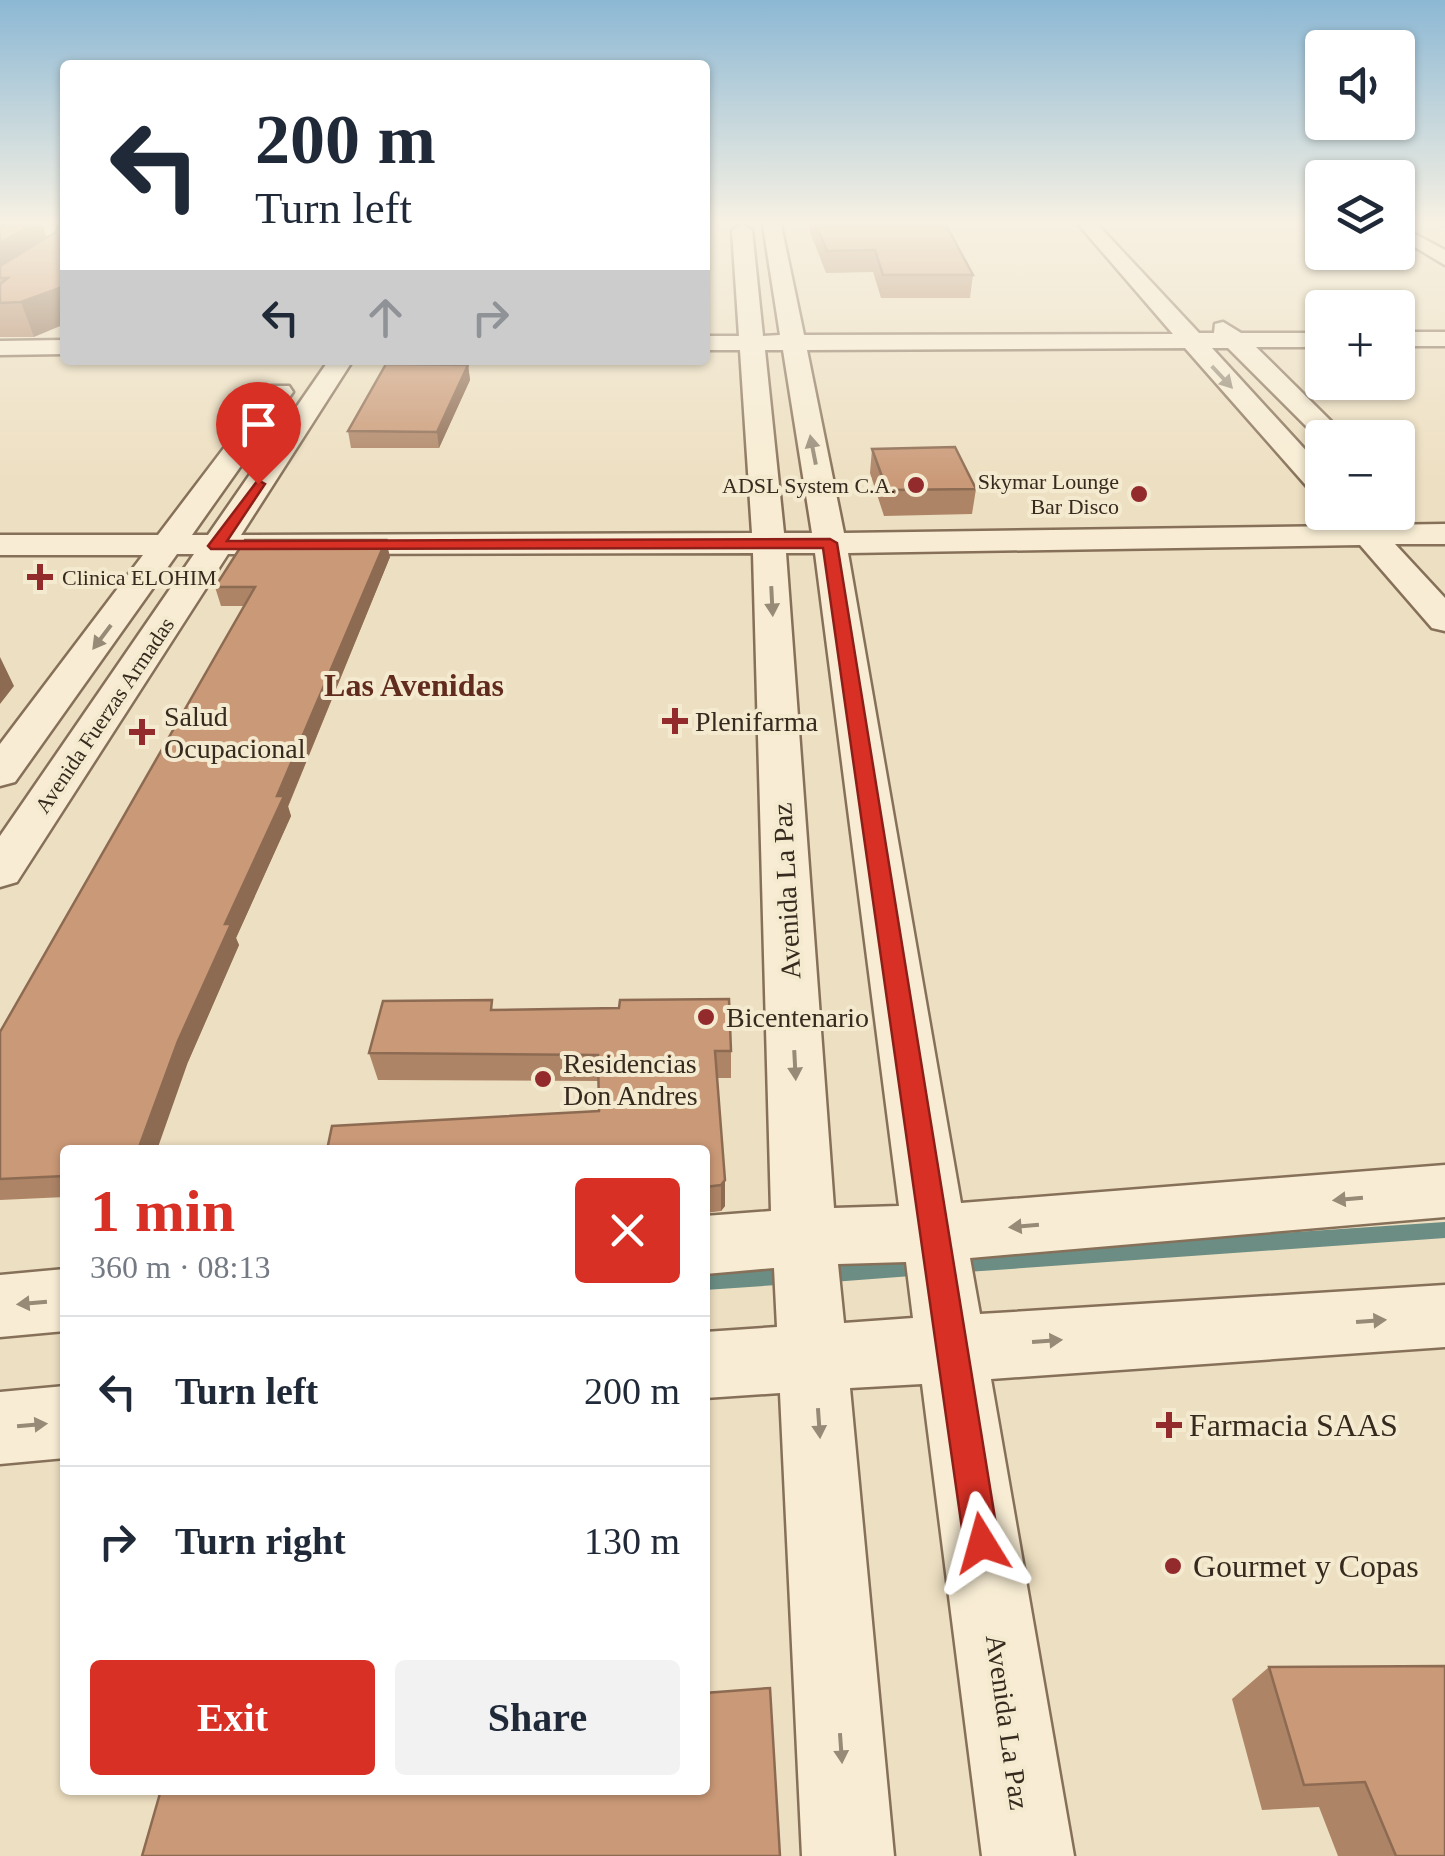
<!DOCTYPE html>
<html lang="en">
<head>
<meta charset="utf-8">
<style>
  body { margin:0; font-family:Georgia,serif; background:#f2f2f3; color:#1f2937; height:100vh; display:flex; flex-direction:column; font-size:38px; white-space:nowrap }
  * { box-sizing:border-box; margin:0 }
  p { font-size:32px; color:#747a83 }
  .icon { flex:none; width:55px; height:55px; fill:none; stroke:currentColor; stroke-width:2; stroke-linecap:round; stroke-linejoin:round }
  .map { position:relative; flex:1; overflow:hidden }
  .drawer { position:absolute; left:60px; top:1145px; width:650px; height:650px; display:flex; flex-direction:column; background:#fff; border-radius:10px; box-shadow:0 2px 8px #0004 }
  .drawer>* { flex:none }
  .guide { position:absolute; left:60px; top:60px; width:650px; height:305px; border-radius:10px; box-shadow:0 2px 8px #0004; background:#fff; color:#1f2937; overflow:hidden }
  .fabs { position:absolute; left:1305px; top:30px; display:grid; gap:20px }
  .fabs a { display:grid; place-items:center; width:110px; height:110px; border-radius:10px; background:#fff; box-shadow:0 2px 8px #0004; font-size:50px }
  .pin { position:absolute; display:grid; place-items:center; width:85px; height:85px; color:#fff; margin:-102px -42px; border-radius:50% 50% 50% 0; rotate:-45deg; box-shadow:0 0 10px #0007 }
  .pin .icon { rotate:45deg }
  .me { position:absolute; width:110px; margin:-55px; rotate:352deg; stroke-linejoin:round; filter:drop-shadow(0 0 8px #0008) }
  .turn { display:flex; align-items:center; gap:35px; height:210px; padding:0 30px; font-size:45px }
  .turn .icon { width:130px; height:130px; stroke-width:2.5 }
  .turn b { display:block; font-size:70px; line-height:85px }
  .lanes { display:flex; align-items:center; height:95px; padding:0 30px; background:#0003; justify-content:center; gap:50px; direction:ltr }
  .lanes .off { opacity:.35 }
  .round { display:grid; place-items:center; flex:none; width:105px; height:105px; border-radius:10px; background:#f2f2f3 }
  .headline { display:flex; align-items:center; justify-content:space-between; height:170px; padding:0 30px }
  h1 { font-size:60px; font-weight:600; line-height:75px; color:#d93025 }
  .button { display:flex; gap:20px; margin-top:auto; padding:20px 30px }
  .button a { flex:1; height:115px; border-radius:10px; background:#d93025; color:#fff; font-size:40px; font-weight:600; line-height:115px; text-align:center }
  .button a+a { background:#f2f2f3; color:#1f2937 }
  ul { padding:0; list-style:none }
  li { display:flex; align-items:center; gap:30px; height:150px; padding:0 30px; border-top:2px solid #e0e1e3 }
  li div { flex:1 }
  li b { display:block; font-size:38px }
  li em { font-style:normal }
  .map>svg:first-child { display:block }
</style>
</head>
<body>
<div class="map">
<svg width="1445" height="1856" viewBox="0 0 1445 1856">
  <rect width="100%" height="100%" fill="#eddfc1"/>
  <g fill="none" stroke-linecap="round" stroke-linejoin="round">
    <path fill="#6b8d84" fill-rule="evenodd" d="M1445,1222V1238L953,1273L946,1270L943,1264L946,1258L953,1255Z
      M925,1257L932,1260L935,1266L932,1272L925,1275L819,1283L812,1280L809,1274L812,1268L819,1265Z
      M791,1266L798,1269L801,1275L798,1281L791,1284L705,1290V1272Z"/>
    <g stroke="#867059" stroke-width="5">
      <path id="minor" d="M741,225L752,230L763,336L780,335L763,225H781L804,335L1173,334L1079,225H1098L1199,333H1214L1215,324L1223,322L1241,333H1322V347H1256L1348,438H1322V442L1228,348H1212L1322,468V494L1311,491L1185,348L807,350L844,533L1343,526L1339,520L1347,512L1366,513L1377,525L1445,524V544H1395L1445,598V631L1432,628L1360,545L848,553L961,1203L1445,1165V1217L970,1258L980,1314L1445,1285V1347L991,1379L1074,1856H982L922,1384L850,1388L894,1856H802L780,1393L705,1398V1332L777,1327L774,1268L705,1274V1216L771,1211L753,553L228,554L17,882L0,887V836L194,554H177L15,782L0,786V744L143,555H0V535H158L271,386H289L293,392L192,535H208L329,360H353L241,535L752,533L740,350H705V336H739L732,230ZM765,350H783L812,533H784ZM786,553H815L899,1206L834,1208ZM906,1262L913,1318L844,1323L838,1264Z
        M1398,225L1445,250V265L1398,237Z
        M1398,332H1445V346H1398Z
        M65,340V354L0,355V341Z
        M65,1269V1331L0,1337V1275Z
        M65,1386V1458L0,1464V1392Z"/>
    </g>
    <use href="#minor" fill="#f8edd4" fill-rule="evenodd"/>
  </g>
  <path fill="#ae8466" d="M0,225H42L47,238L56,232L34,337H0Z
    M810,225H946L973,275L970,298H881L873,272L826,273L810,232Z
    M468,365L470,380L439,448H351L348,431Z
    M872,449L976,489L972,514L884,516L870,473Z
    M390,557L288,807L291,816L236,938L239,945L188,1062L65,1150V1197L0,1200V1032L244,606H221L215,587Z
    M495,1010L731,1051V1078H717L725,1180V1206L721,1211L705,1213V1150L599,1111V1081L378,1080L369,1053Z
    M1269,1667L1445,1856H1338L1319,1807L1262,1810L1232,1699Z"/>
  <path fill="#8d6b53" d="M32,225H42L51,250L0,278V243Z
    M65,286V324L34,337L21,302Z
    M468,365L470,380L439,448L437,432Z
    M386,540L390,557L288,806L291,816L236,938L239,945L188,1062L157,1150H138L178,1041L277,796Z
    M0,657L14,686L0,704Z
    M725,1180V1206L721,1211V1185Z"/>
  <path fill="#ca9977" stroke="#8d6b53" stroke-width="2.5" d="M0,225H32L0,243Z
    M58,225H65V286L21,302L0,303V284L8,278H0V266L56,232Z
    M816,225H946L973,275H883L875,250L827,251Z
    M386,364L468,365L437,432L348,431Z
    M955,447L976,489L887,490L872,449Z
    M245,540H386L277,796H284L225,924H231L178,1041L138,1150H65V1176L0,1179V1032L255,587H215Z
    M729,999L731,1051H715L725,1180L721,1185L705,1187V1150H327L332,1126L599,1111L598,1055L369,1053L383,1001L492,1000L491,1010L619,1008L620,1000Z
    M1445,1666V1856H1396L1365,1782L1304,1785L1269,1667Z
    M770,1688L780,1856H142L161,1790H705V1693Z"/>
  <defs><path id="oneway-solid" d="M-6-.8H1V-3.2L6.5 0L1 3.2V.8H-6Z" transform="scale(2.5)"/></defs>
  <g fill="#978b78">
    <use href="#oneway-solid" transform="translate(1222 377) rotate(47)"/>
    <use href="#oneway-solid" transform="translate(813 450) rotate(-101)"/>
    <use href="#oneway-solid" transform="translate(772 601) rotate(87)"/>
    <use href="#oneway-solid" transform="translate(102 637) rotate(127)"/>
    <use href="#oneway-solid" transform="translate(795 1065) rotate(87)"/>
    <use href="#oneway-solid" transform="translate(1348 1199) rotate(175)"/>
    <use href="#oneway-solid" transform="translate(1024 1226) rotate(175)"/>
    <use href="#oneway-solid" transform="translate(32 1303) rotate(175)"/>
    <use href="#oneway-solid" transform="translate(1371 1321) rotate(-4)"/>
    <use href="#oneway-solid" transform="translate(1047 1341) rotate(-4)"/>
    <use href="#oneway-solid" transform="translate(819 1423) rotate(86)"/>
    <use href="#oneway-solid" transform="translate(32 1425) rotate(-5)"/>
    <use href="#oneway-solid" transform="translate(841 1748) rotate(86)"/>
  </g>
  <linearGradient id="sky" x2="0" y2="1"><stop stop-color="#8cb8d4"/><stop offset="0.46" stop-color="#f7f1e3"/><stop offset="1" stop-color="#f7f1e3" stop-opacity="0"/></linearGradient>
  <rect width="1445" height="484" fill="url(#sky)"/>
  <path fill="#d93025" stroke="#8d1f18" stroke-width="2.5" d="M258,480L265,484L227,541L830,539L837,543L999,1543L994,1555L982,1560L969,1555L964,1543L823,548L211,549L208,546Z"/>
  <g fill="#932a2c" stroke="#f4ead0" stroke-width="4">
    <circle cx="916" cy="485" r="10"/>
    <circle cx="1139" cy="494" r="10"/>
    <path d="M35 562h10v10h10v10h-10v10h-10v-10h-10v-10h10z"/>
    <path d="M670 706h10v10h10v10h-10v10h-10v-10h-10v-10h10z"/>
    <path d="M137 717h10v10h10v10h-10v10h-10v-10h-10v-10h10z"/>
    <circle cx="706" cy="1017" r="10"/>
    <circle cx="543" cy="1079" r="10"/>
    <path d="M1164 1410h10v10h10v10h-10v10h-10v-10h-10v-10h10z"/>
    <circle cx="1173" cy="1566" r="10"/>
  </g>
  <g text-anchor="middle" stroke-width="8" stroke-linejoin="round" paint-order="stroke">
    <g font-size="22" fill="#36291d" stroke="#f4ead0" text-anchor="end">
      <text x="1119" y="489">Skymar Lounge<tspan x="1119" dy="25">Bar Disco</tspan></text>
      <text x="896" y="493">ADSL System C.A.</text>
      <text x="62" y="585" text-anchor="start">Clinica ELOHIM</text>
    </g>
    <g font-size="22" fill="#36291d" stroke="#f4ead0">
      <text transform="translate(104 715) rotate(-56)" y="8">Avenida Fuerzas Armadas</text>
    </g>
    <g font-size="28" fill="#36291d" stroke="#f4ead0" text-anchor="start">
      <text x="164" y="726">Salud<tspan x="164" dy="32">Ocupacional</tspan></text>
      <text x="695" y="731">Plenifarma</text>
      <text x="726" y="1027">Bicentenario</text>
      <text x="563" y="1073">Residencias<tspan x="563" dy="32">Don Andres</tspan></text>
    </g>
    <g font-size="28" fill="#36291d" stroke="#f4ead0">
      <text transform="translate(786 891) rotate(-93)" y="10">Avenida La Paz</text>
      <text transform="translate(1008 1722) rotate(82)" y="10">Avenida La Paz</text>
    </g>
    <g font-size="32" font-weight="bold" fill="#612b1d" stroke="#f4ead0">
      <text x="414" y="696">Las Avenidas</text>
    </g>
    <g font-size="32" fill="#36291d" stroke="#f4ead0" text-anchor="start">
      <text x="1189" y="1436">Farmacia SAAS</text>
      <text x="1193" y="1577">Gourmet y Copas</text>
    </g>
  </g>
</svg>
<div class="fabs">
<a><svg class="icon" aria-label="sound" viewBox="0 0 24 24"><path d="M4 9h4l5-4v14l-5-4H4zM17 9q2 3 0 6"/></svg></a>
<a><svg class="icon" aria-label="layers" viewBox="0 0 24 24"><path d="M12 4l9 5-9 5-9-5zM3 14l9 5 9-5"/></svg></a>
<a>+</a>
<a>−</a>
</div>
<div class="pin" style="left:258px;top:484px;background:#d93025"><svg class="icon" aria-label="arrive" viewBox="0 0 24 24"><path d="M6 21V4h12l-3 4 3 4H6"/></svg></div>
<svg class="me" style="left:982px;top:1543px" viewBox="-20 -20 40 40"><path d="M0-17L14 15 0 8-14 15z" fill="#d93025" stroke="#fff" stroke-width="4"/></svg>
<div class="guide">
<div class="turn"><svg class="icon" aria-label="left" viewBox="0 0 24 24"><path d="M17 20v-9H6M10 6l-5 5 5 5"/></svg><div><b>200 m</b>Turn left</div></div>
<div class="lanes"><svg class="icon" aria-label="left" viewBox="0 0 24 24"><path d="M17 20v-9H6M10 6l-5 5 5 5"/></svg><svg class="icon off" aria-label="ahead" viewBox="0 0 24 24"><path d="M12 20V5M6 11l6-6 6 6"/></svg><svg class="icon off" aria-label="right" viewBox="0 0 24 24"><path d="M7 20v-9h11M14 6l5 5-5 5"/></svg></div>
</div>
<section class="drawer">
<div class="headline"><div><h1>1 min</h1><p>360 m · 08:13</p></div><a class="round" style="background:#d93025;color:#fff"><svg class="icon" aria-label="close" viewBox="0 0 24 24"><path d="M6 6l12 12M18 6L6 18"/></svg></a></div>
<ul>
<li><svg class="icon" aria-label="left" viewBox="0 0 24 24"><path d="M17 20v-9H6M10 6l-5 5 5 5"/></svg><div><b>Turn left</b></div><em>200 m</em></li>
<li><svg class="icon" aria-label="right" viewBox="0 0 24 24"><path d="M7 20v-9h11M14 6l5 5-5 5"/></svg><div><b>Turn right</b></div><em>130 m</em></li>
</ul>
<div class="button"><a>Exit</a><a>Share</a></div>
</section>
</div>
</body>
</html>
